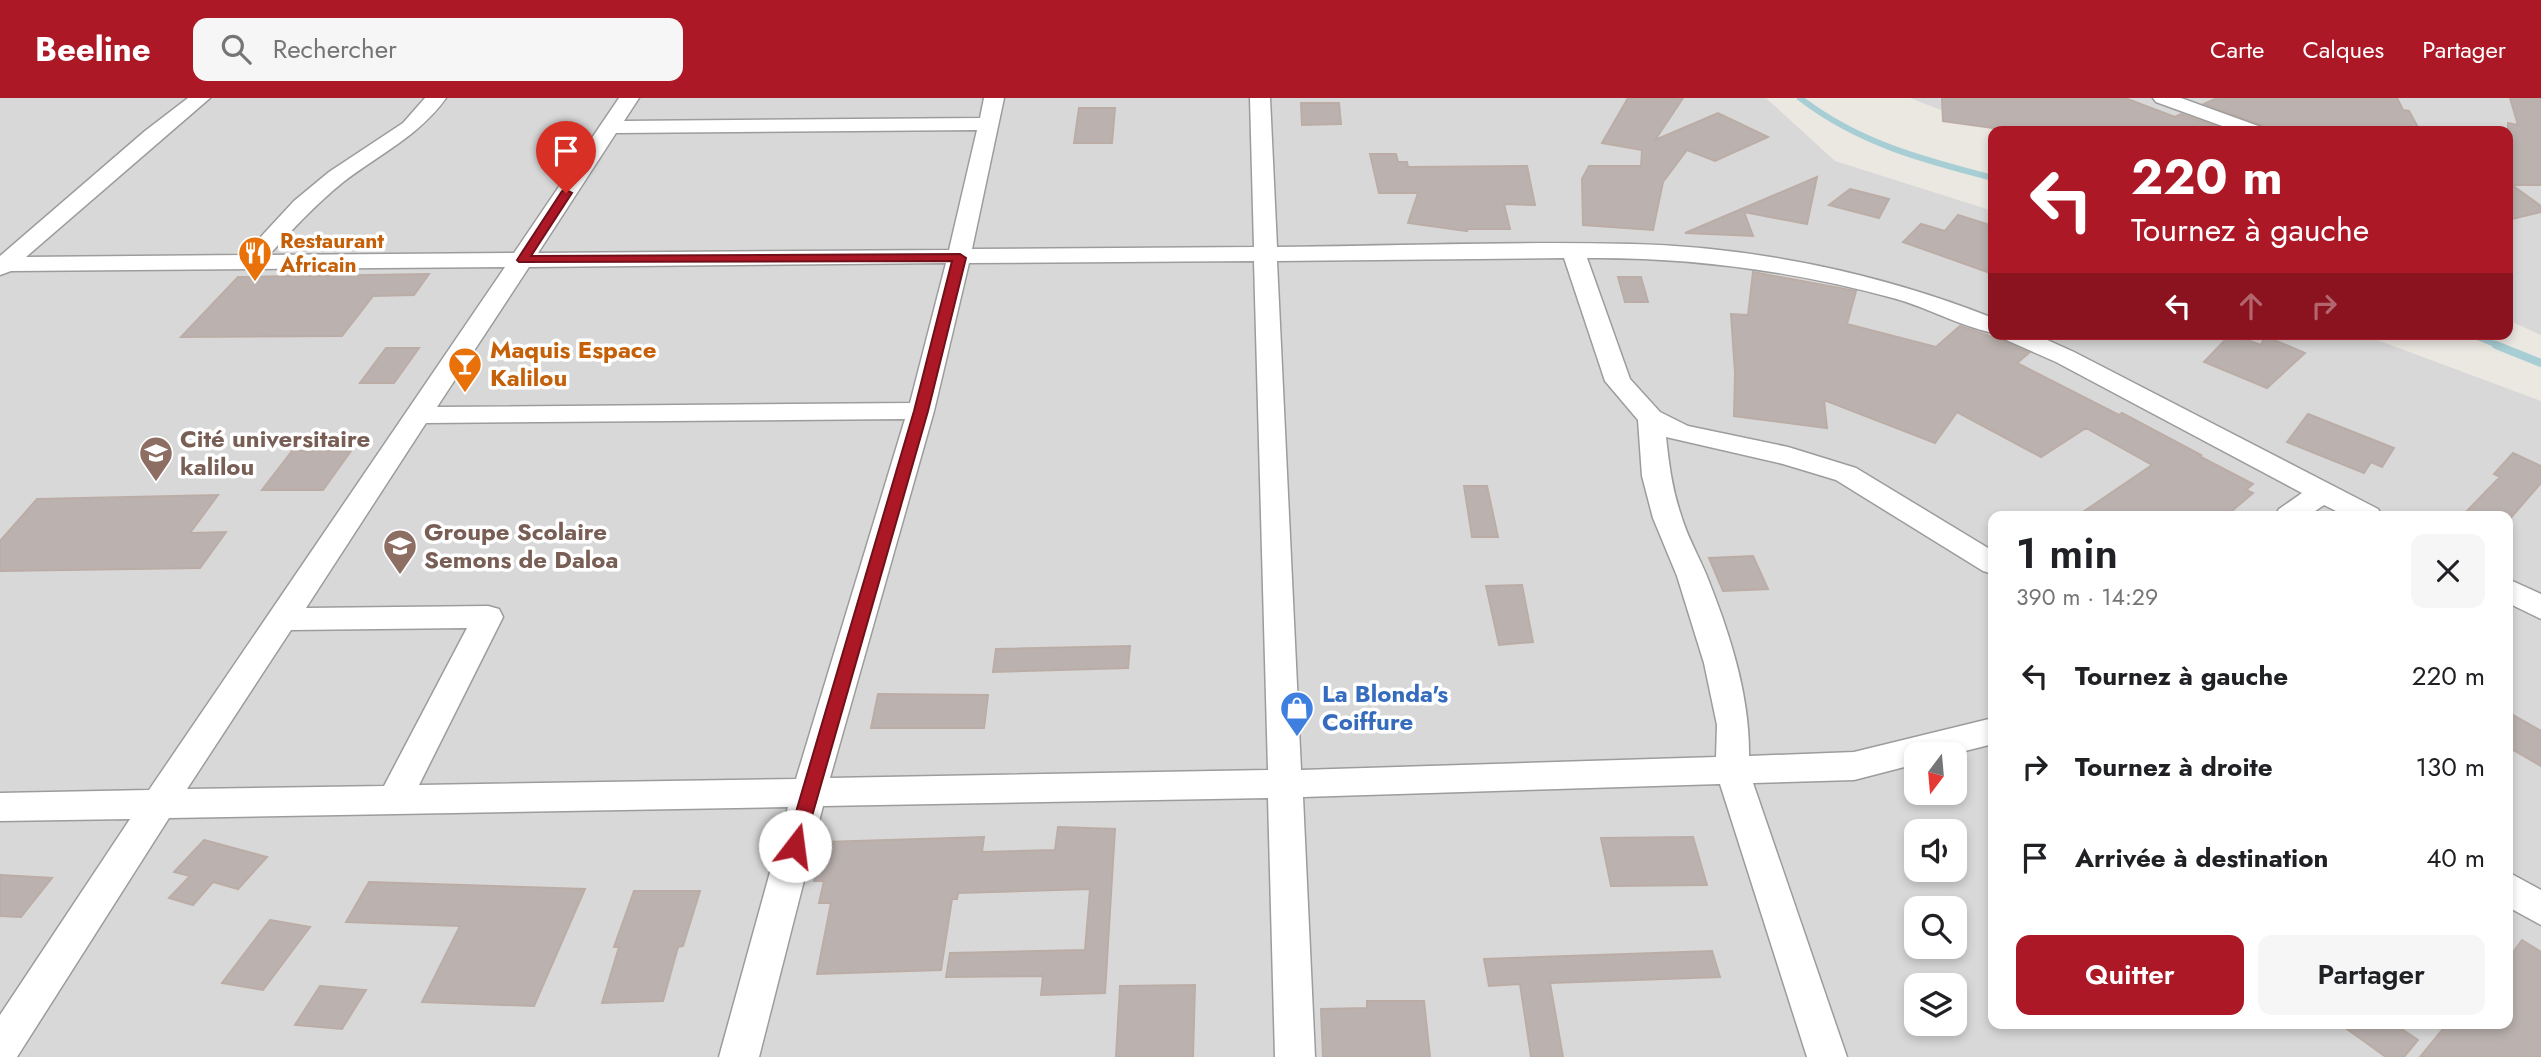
<!DOCTYPE html>
<html lang="fr">
<head>
<meta charset="utf-8">
<style>
  body { margin:0; font-family:Jost,sans-serif; background:#f6f6f6; color:#202124; height:100vh; display:flex; flex-direction:column; font-size:26px; white-space:nowrap }
  * { box-sizing:border-box; margin:0 }
  p { font-size:23px; color:#757577 }
  .icon { flex:none; width:38px; height:38px; fill:none; stroke:currentColor; stroke-width:2; stroke-linecap:round; stroke-linejoin:round }
  .map { position:relative; flex:1; overflow:hidden }
  .side { position:absolute; left:1988px; top:413px; width:525px; height:518px; display:flex; flex-direction:column; background:#fff; border-radius:14px; box-shadow:0 4px 10px #0003 }
  .side>* { flex:none }
  .hud { position:absolute; left:1988px; top:28px; width:525px; height:214px; border-radius:14px; box-shadow:0 4px 10px #0003; background:#ad1827; color:#fff; overflow:hidden }
  .needle { width:46px; rotate:196deg }
  .controls { position:absolute; left:1904px; top:644px; display:grid; gap:14px }
  .controls a { display:grid; place-items:center; width:63px; height:63px; border-radius:14px; background:#fff; box-shadow:0 4px 10px #0003; font-size:35px }
  .pin { position:absolute; display:grid; place-items:center; width:60px; height:60px; color:#fff; margin:-72px -30px; border-radius:50% 50% 50% 0; rotate:-45deg; box-shadow:0 0 7px #0007 }
  .pin .icon { rotate:45deg }
  .me { position:absolute; width:77px; margin:-38px; rotate:15deg; stroke-linejoin:round; filter:drop-shadow(0 0 5px #0008) }
  .turn { display:flex; align-items:center; gap:24px; height:147px; padding:0 28px; font-size:32px }
  .turn .icon { width:91px; height:91px; stroke-width:2.5 }
  .turn b { display:block; font-size:49px; line-height:60px }
  .lanes { display:flex; align-items:center; height:66px; padding:0 28px; background:#0003; justify-content:center; gap:35px; direction:ltr }
  .lanes .off { opacity:.35 }
  .round { display:grid; place-items:center; flex:none; width:74px; height:74px; border-radius:14px; background:#f6f6f6 }
  .overview { display:flex; align-items:center; justify-content:space-between; height:119px; padding:0 28px }
  h1 { font-size:42px; font-weight:600; line-height:52px }
  .action { display:flex; gap:14px; margin-top:auto; padding:14px 28px }
  .action a { flex:1; height:80px; border-radius:14px; background:#ad1827; color:#fff; font-size:28px; font-weight:600; line-height:80px; text-align:center }
  .action a+a { background:#f6f6f6; color:#202124 }
  ul { padding:0; list-style:none }
  li { display:flex; align-items:center; gap:21px; height:91px; padding:0 28px }
  li div { flex:1 }
  li b { display:block; font-size:26px }
  li em { font-style:normal }
  header { display:flex; align-items:center; gap:42px; box-sizing:border-box; height:98px; padding:0 35px; background:#ad1827; color:#fff }
  header strong { font-size:33px }
  nav { display:flex; gap:38px; margin-inline-start:auto; font-size:24px }
  .search { width:490px; height:63px; background:#f6f6f6; display:flex; align-items:center; gap:18px; box-sizing:border-box; padding:0 24px; border-radius:14px; color:#757577; font-size:26px }
  .map>svg:first-child { display:block }
</style>
</head>
<body>
<header>
<strong>Beeline</strong>
<div class="search"><svg class="icon" aria-label="search" viewBox="0 0 24 24"><circle cx="10" cy="10" r="6"/><path d="M15 15l6 6"/></svg>Rechercher</div>
<nav><a>Carte</a><a>Calques</a><a>Partager</a></nav>
</header>
<div class="map">
<svg width="2541" height="959" viewBox="0 0 2541 959">
  <rect width="100%" height="100%" fill="#ebe7e1"/>
  <path fill="#d9d8d8" fill-rule="evenodd" d="M0,0H1766L1835,63L1993,113V236H2361L2541,303V959H0ZM1993,418H2508V926H1993ZM1916,656H1955V695H1916ZM1916,733H1955V772H1916ZM1916,810H1955V849H1916ZM1916,887H1955V926H1916Z
    M1910,0H2541V237L2508,222V33H1995Z"/>
  <g fill="none" stroke-linecap="round" stroke-linejoin="round">
    <path stroke="#a7ced4" stroke-width="6" d="M1800,0C1858,45 1923,62 1993,80
      M2470,236L2500,248"/>
    <path stroke="#a7ced4" stroke-width="8" d="M2496,247L2541,265"/>
  </g>
  <path fill="#bbb2af" stroke="#bbada6" stroke-width="2" d="M1628,0H1683L1655,42L1718,15L1768,39L1715,63L1687,52L1663,84L1653,132L1583,127L1582,81L1589,68H1641L1642,52L1602,45Z
    M1942,0H2125L2175,19L2181,16L2229,33H2015L1943,23Z
    M2217,0H2397L2403,12L2409,13L2420,33H2267L2262,27L2204,6Z
    M2510,0H2541V87H2512L2541,108V114L2508,122V25L2518,27Z
    M1301,5H1339L1341,26L1302,27Z
    M1079,10H1115L1112,45H1074Z
    M1370,56H1396L1398,64H1407L1408,69L1527,68L1535,107L1504,106L1510,131H1467V133L1408,125L1418,95H1379Z
    M1817,79L1807,126L1744,114L1753,138L1685,135Z
    M1850,91L1889,101L1879,120L1829,107Z
    M1958,117L1993,128V176L1903,144L1921,126L1945,133Z
    M1753,174L1856,193L1847,226L1936,249L1960,228L2001,242L2029,255L2017,265L2119,317L2122,315L2201,357L2199,358L2253,386L2246,392L2253,395L2226,418H2077L2152,367L2086,330L2041,359L1957,314L1935,345L1824,302L1827,330L1734,318L1735,275L1731,216L1748,217Z
    M429,176L414,197L373,198L342,238L181,239L238,179Z
    M1618,179H1641L1648,204H1625Z
    M2231,236L2261,247L2265,238L2305,255L2267,290L2204,264Z
    M386,250H419L394,285H360Z
    M2308,316L2394,350L2382,369L2371,364L2364,375L2287,344Z
    M292,353H351L323,392H262Z
    M2513,355L2541,368V385L2508,423V418H2462L2500,379L2494,376Z
    M1464,388H1487L1498,439H1472Z
    M218,397L190,435L226,434L200,470L0,473V443L37,401Z
    M1753,458L1768,491L1723,493L1709,460Z
    M1522,487L1533,544L1499,547L1486,488Z
    M1130,548L1128,570L993,574L996,551Z
    M878,596L988,597L984,630H871Z
    M2508,614L2541,633V668L2508,649Z
    M1058,729L1115,731L1105,895L1041,897L1043,878L946,879L950,855L1085,852L1090,791L958,795L957,801H952L941,872L817,876L831,805H819L824,783H814L823,744L984,739L982,754L1055,752Z
    M1693,739L1707,787L1611,788L1601,740Z
    M204,742L267,759L238,791L213,784L193,807L169,800L190,778L174,774Z
    M0,777L52,780L21,819L0,818Z
    M369,784L585,791L534,908L422,904L460,828L346,824Z
    M634,793H700L683,848L678,849L663,903L602,905L619,849H614Z
    M270,822L310,829L263,892L222,885Z
    M2522,842L2541,854V959H2420L2447,926H2508V861Z
    M1712,853L1720,879L1550,885L1563,959H1531L1520,886L1489,888L1484,861Z
    M1195,887L1193,959H1116L1120,888Z
    M320,888L366,892L342,931L295,927Z
    M1367,903H1424L1430,959H1323L1321,911L1367,910Z
    M2340,926H2394L2418,942L2404,959H2386Z"/>
  <g fill="none" stroke-linecap="round" stroke-linejoin="round">
    <g stroke="#9c9c9c" stroke-width="3">
      <path id="minor" d="M188,0H210L26,159L244,157L294,103L329,74L403,25L425,0H446C419,38 378,57 342,85C315,107 293,131 269,157L514,155L619,0H639L624,23L980,20L984,0H1004L972,151L1254,149L1250,0H1270L1277,149C1395,148 1514,143 1632,146C1754,149 1880,175 1993,220V235C1959,228 1927,209 1893,200C1794,173 1690,159 1587,160L1630,281L1660,314L1688,328L1788,349L1856,370L1993,453V476L1983,473L1836,382L1783,366L1666,339C1669,366 1672,391 1681,417C1687,438 1698,457 1706,476C1729,533 1750,597 1749,658L1854,654L1993,620V646L1953,656H1916V666L1854,682L1753,685L1847,959H1807L1720,686L1303,699L1315,959H1275L1268,700L823,708L759,959H719L788,709L169,720L17,959H0V917L130,721L0,723V695L149,692L505,169L11,173L0,177V158L145,33ZM977,32L949,152L538,155L616,35ZM1564,160L1605,283L1638,322L1642,378L1653,420L1677,478L1704,565L1717,627L1716,659L1301,672L1277,163ZM1254,163L1268,672L830,680L934,313L969,165ZM946,165L910,305L437,309L529,169ZM905,321L796,681L419,687L503,519L499,511L488,508L306,510L426,325ZM467,530L384,688L187,691L291,532Z
        M2153,0H2181L2261,29L2264,33H2236L2156,4Z
        M2001,236H2034L2074,254L2378,411L2382,418H2346L2324,407L2308,418H2275L2279,411L2302,395L2056,264L2004,241Z
        M2508,481L2541,496V521L2508,505Z
        M2508,774L2541,792V827L2508,809Z"/>
    </g>
    <use href="#minor" fill="#fff" fill-rule="evenodd"/>
  </g>
  <path fill="#ad1827" stroke="#701019" stroke-width="2" d="M566,92L572,95L531,158L960,156L966,160L928,313L802,753L795,756L788,753L786,748L914,313L952,163L519,164L517,162L562,93Z"/>
  <defs>
    <g id="restaurant-pin" transform="scale(1.75)"><path d="M0 17L-7.5 6A9.5 9.5 0 1 1 7.5 6Z" fill="#e8710a" stroke="#fff"/><path d="M-5-6h1v4h1v-4h1v4h1v-4h1v5L-1.5 .5V6h-2V.5L-5-1ZM5-6V6H3V1.5H1.5Q1.5-4 5-6Z" fill="#fff"/></g>
    <g id="bar-pin" transform="scale(1.75)"><path d="M0 17L-7.5 6A9.5 9.5 0 1 1 7.5 6Z" fill="#e8710a" stroke="#fff"/><path d="M-6-5H6L.8 .8V4.5H3.5V6h-7V4.5H-.8V.8Z" fill="#fff"/></g>
    <g id="school-pin" transform="scale(1.75)"><path d="M0 17L-7.5 6A9.5 9.5 0 1 1 7.5 6Z" fill="#8d6e63" stroke="#fff"/><path d="M0-5L7-2L0 1L-7-2ZM-4 1L0 2.5L4 1V4Q0 6-4 4Z" fill="#fff"/></g>
    <g id="shop-pin" transform="scale(1.75)"><path d="M0 17L-7.5 6A9.5 9.5 0 1 1 7.5 6Z" fill="#3f7fe0" stroke="#fff"/><path d="M-5-2.5h2.3a2.7 3.5 0 0 1 5.4 0H5L5.5 6h-11ZM-1.5-2.5h3a1.5 2.3 0 0 0-3 0Z" fill="#fff"/></g>
  </defs>
  <g fill-rule="evenodd">
    <use href="#restaurant-pin" x="255" y="155"/>
    <use href="#bar-pin" x="465" y="266"/>
    <use href="#school-pin" x="156" y="355"/>
    <use href="#school-pin" x="400" y="448"/>
    <use href="#shop-pin" x="1297" y="610"/>
  </g>
  <g text-anchor="middle" stroke-width="7" stroke-linejoin="round" paint-order="stroke">
    <g font-size="21" font-weight="bold" fill="#c56008" stroke="#fff" text-anchor="start">
      <text x="280" y="150">Restaurant<tspan x="280" dy="24">Africain</tspan></text>
    </g>
    <g font-size="24" font-weight="bold" fill="#c56008" stroke="#fff" text-anchor="start">
      <text x="490" y="260">Maquis Espace<tspan x="490" dy="28">Kalilou</tspan></text>
    </g>
    <g font-size="24" font-weight="bold" fill="#785e54" stroke="#fff" text-anchor="start">
      <text x="180" y="349">Cité universitaire<tspan x="180" dy="28">kalilou</tspan></text>
      <text x="424" y="442">Groupe Scolaire<tspan x="424" dy="28">Semons de Daloa</tspan></text>
    </g>
    <g font-size="24" font-weight="bold" fill="#366cbe" stroke="#fff" text-anchor="start">
      <text x="1322" y="604">La Blonda's<tspan x="1322" dy="28">Coiffure</tspan></text>
    </g>
  </g>
</svg>
<div class="controls">
<a><svg class="needle" viewBox="-14 -14 28 28"><path d="M0-13l5 13h-10z" fill="#e53935"/><path d="M0 13l5-13h-10z" fill="#757577"/></svg></a>
<a><svg class="icon" aria-label="sound" viewBox="0 0 24 24"><path d="M4 9h4l5-4v14l-5-4H4zM17 9q2 3 0 6"/></svg></a>
<a><svg class="icon" aria-label="search" viewBox="0 0 24 24"><circle cx="10" cy="10" r="6"/><path d="M15 15l6 6"/></svg></a>
<a><svg class="icon" aria-label="layers" viewBox="0 0 24 24"><path d="M12 4l9 5-9 5-9-5zM3 14l9 5 9-5"/></svg></a>
</div>
<div class="pin" style="left:566px;top:95px;background:#d93025"><svg class="icon" aria-label="arrive" viewBox="0 0 24 24"><path d="M6 21V4h12l-3 4 3 4H6"/></svg></div>
<svg class="me" style="left:795px;top:748px" viewBox="-20 -20 40 40"><circle r="19" fill="#fff"/><path d="M0-13L10 11 0 6-10 11z" fill="#ad1827"/></svg>
<div class="hud">
<div class="turn"><svg class="icon" aria-label="left" viewBox="0 0 24 24"><path d="M17 20v-9H6M10 6l-5 5 5 5"/></svg><div><b>220 m</b>Tournez à gauche</div></div>
<div class="lanes"><svg class="icon" aria-label="left" viewBox="0 0 24 24"><path d="M17 20v-9H6M10 6l-5 5 5 5"/></svg><svg class="icon off" aria-label="ahead" viewBox="0 0 24 24"><path d="M12 20V5M6 11l6-6 6 6"/></svg><svg class="icon off" aria-label="right" viewBox="0 0 24 24"><path d="M7 20v-9h11M14 6l5 5-5 5"/></svg></div>
</div>
<section class="side">
<div class="overview"><div><h1>1 min</h1><p>390 m · 14:29</p></div><a class="round"><svg class="icon" aria-label="close" viewBox="0 0 24 24"><path d="M6 6l12 12M18 6L6 18"/></svg></a></div>
<ul>
<li><svg class="icon" aria-label="left" viewBox="0 0 24 24"><path d="M17 20v-9H6M10 6l-5 5 5 5"/></svg><div><b>Tournez à gauche</b></div><em>220 m</em></li>
<li><svg class="icon" aria-label="right" viewBox="0 0 24 24"><path d="M7 20v-9h11M14 6l5 5-5 5"/></svg><div><b>Tournez à droite</b></div><em>130 m</em></li>
<li><svg class="icon" aria-label="arrive" viewBox="0 0 24 24"><path d="M6 21V4h12l-3 4 3 4H6"/></svg><div><b>Arrivée à destination</b></div><em>40 m</em></li>
</ul>
<div class="action"><a>Quitter</a><a>Partager</a></div>
</section>
</div>
</body>
</html>
